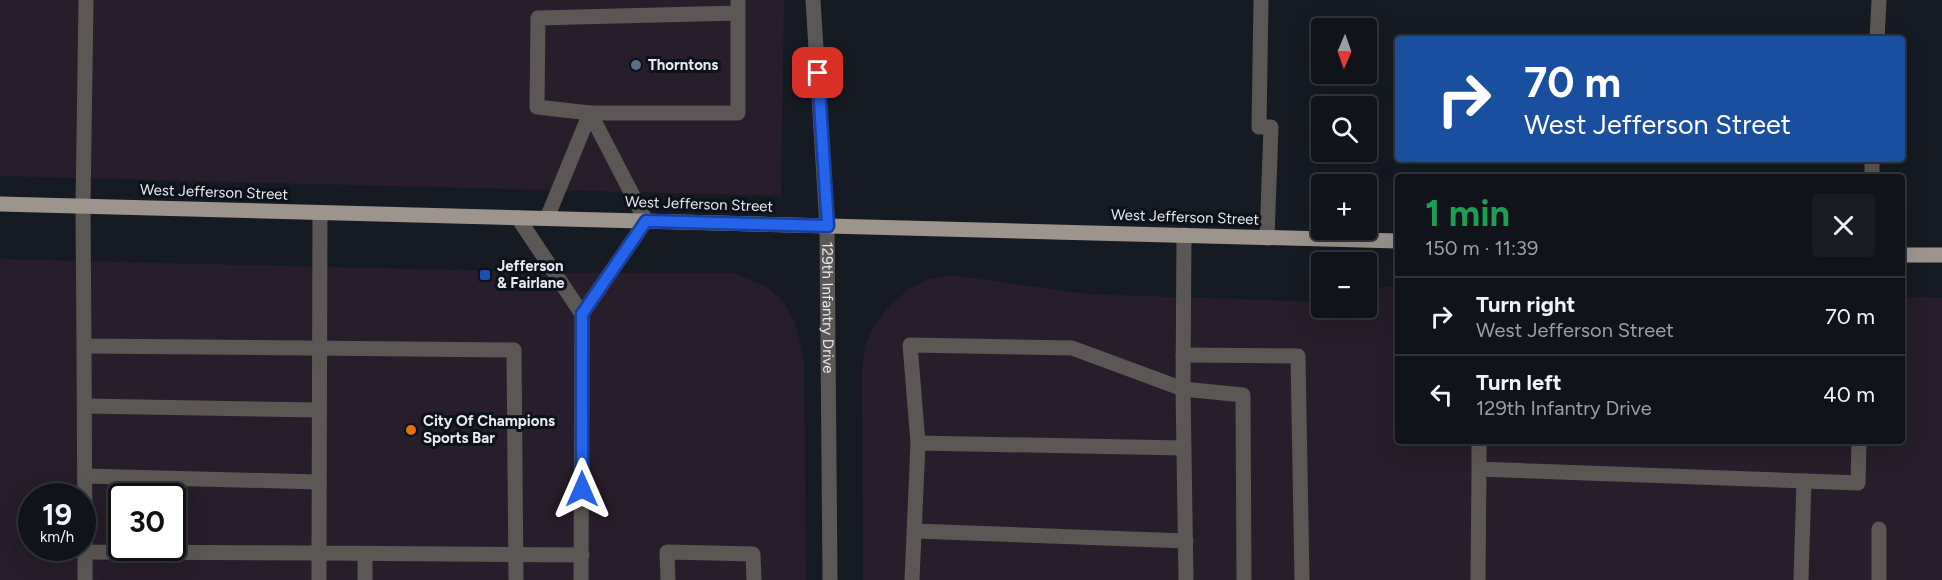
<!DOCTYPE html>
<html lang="en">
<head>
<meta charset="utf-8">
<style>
  body { margin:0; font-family:Figtree,sans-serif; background:#191d23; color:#f1f3f6; height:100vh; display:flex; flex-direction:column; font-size:22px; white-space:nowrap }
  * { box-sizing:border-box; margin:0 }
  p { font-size:20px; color:#9c9ea2 }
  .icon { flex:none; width:33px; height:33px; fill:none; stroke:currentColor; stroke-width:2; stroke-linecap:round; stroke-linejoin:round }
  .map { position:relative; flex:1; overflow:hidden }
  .sheet { position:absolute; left:1395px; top:174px; width:510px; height:270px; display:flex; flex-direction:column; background:#10141a; border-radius:6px; box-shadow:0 6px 24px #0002,0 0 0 2px #303339 }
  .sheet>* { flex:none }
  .guide { position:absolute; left:1395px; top:36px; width:510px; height:126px; border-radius:6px; box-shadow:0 6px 24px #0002,0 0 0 2px #303339; background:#1a4fa0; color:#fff; overflow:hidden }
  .needle { width:39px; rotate:182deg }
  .fabs { position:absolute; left:1311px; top:18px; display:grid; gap:12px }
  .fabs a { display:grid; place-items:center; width:66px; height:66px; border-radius:6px; background:#10141a; box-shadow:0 6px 24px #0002,0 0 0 2px #303339; font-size:30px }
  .speed { position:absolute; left:18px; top:483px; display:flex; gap:12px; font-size:30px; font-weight:700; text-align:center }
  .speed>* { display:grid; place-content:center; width:78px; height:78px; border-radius:50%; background:#10141a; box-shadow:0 6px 24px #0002,0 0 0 2px #303339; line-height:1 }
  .speed small { font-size:15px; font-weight:400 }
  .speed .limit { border:3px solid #111; border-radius:9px; background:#fff; color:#111 }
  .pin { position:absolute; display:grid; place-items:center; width:51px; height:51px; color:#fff; margin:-26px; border-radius:12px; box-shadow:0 3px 9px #0006 }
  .me { position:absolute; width:66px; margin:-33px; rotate:0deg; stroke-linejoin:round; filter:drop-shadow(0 0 4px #0008) }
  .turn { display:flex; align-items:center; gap:21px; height:126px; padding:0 30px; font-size:27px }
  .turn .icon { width:78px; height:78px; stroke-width:2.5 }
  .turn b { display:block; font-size:42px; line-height:51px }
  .round { display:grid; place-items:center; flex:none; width:63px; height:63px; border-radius:6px; background:#191d23 }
  .overview { display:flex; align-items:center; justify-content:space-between; height:102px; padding:0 30px }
  h1 { font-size:36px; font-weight:700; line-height:45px; color:#1e9e55 }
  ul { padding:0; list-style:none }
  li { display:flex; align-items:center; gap:18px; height:78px; padding:0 30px; border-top:2px solid #303339 }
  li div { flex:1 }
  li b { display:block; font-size:22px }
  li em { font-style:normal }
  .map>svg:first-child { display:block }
</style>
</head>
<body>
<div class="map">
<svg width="1942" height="580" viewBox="0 0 1942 580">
  <rect width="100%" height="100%" fill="#161b23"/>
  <path fill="#281d2a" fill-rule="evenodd" d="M0,0H784L781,196L0,176Z
    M0,259L577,273H733L767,287L783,301L795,322L804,360L806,580H0ZM32,496H82V548H32ZM122,496H172V548H122Z
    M949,275L1087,294L1321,302L1322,308H1366L1367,291L1387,286H1398V441H1902V297L1942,298V580H863L862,370L865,347L871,331L891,304L909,289L926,280Z"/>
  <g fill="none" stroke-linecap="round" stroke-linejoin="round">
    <g stroke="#5b5754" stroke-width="15">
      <path d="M86,0L83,206L84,346L514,350L516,580"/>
      <path id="s1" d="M813,0L827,226L830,580"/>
      <path d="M1261,0L1259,127H1271L1267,238"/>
      <path d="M738,13L538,18L537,107L590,113H738V0"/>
      <path d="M1877,39L1879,0"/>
      <path d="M1872,177V159"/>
      <path d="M320,213L319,553L582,555"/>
      <path d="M518,218L582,314L581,580"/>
      <path d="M547,218L590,113"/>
      <path d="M1184,235L1183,389L1243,395L1244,580"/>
      <path d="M582,314L646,221L590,113"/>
      <path d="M84,346L85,552L319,553V580"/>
      <path d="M1183,355L1298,356L1302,580"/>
      <path d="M85,406L319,410"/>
      <path d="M1479,441V469L1858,483L1859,441"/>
      <path d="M918,443L910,345L1072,348L1183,389L1186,580"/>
      <path d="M85,476L319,482"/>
      <path d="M915,531L1186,541"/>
      <path d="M365,554V580"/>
      <path d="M85,580V552"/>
      <path d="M668,580L667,552L753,554L754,580"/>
      <path d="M912,580L918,443L1184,448"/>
      <path d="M1478,580L1479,469"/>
      <path d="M1801,580L1804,481"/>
      <path d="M1879,580V529"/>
    </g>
    <path stroke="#9d958d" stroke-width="15" d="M0,204L1398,241
      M1902,255H1942"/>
  </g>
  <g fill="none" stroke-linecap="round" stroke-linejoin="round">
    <g stroke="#184099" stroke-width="15">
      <path id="route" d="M582,489V314L646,221L828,226L818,73"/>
    </g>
    <use href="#route" stroke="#2563eb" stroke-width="10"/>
  </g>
  <circle fill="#5c6f8a" stroke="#0d121a" stroke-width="2" cx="636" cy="65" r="6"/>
  <rect fill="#1a4fb4" stroke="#0d121a" stroke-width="2" x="479" y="269" width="12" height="12" rx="3"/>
  <circle fill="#e8710a" stroke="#0d121a" stroke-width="2" cx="411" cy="430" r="6"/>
  <g text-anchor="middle" stroke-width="6" stroke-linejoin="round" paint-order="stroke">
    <g font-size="15" font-weight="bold" fill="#e6eaf0" stroke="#0d121a" text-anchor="start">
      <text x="648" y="70">Thorntons</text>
      <text x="497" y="271">Jefferson<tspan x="497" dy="17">&amp; Fairlane</tspan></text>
      <text x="423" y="426">City Of Champions<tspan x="423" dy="17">Sports Bar</tspan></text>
    </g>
    <g font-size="15" fill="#e6eaf0" stroke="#0d121a">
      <text transform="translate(214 192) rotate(2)" y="5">West Jefferson Street</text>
      <text transform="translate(699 204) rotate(2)" y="5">West Jefferson Street</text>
      <text transform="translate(1185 217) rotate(2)" y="5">West Jefferson Street</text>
      <text dy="5" stroke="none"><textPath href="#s1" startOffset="308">129th Infantry Drive</textPath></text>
    </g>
  </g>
</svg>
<div class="fabs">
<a><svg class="needle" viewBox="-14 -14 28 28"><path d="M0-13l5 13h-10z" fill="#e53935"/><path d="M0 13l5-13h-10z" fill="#9c9ea2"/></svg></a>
<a><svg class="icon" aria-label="search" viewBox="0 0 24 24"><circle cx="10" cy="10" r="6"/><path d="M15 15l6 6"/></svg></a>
<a>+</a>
<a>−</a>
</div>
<div class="speed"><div>19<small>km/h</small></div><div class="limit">30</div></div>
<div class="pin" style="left:818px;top:73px;background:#d93025"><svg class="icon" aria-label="arrive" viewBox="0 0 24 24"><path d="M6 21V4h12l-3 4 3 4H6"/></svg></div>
<svg class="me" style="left:582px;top:489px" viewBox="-20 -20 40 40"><path d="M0-17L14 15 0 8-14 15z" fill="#2563eb" stroke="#fff" stroke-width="4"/></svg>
<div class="guide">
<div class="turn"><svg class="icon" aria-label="right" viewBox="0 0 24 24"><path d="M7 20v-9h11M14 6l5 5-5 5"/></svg><div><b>70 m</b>West Jefferson Street</div></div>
</div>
<section class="sheet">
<div class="overview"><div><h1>1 min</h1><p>150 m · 11:39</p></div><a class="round"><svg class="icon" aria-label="close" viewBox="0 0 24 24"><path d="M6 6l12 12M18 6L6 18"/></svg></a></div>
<ul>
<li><svg class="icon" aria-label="right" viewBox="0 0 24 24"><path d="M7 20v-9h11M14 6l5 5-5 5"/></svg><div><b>Turn right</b><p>West Jefferson Street</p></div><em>70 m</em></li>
<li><svg class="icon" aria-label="left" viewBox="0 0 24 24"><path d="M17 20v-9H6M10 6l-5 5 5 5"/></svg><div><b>Turn left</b><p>129th Infantry Drive</p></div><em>40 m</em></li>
</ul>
</section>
</div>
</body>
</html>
